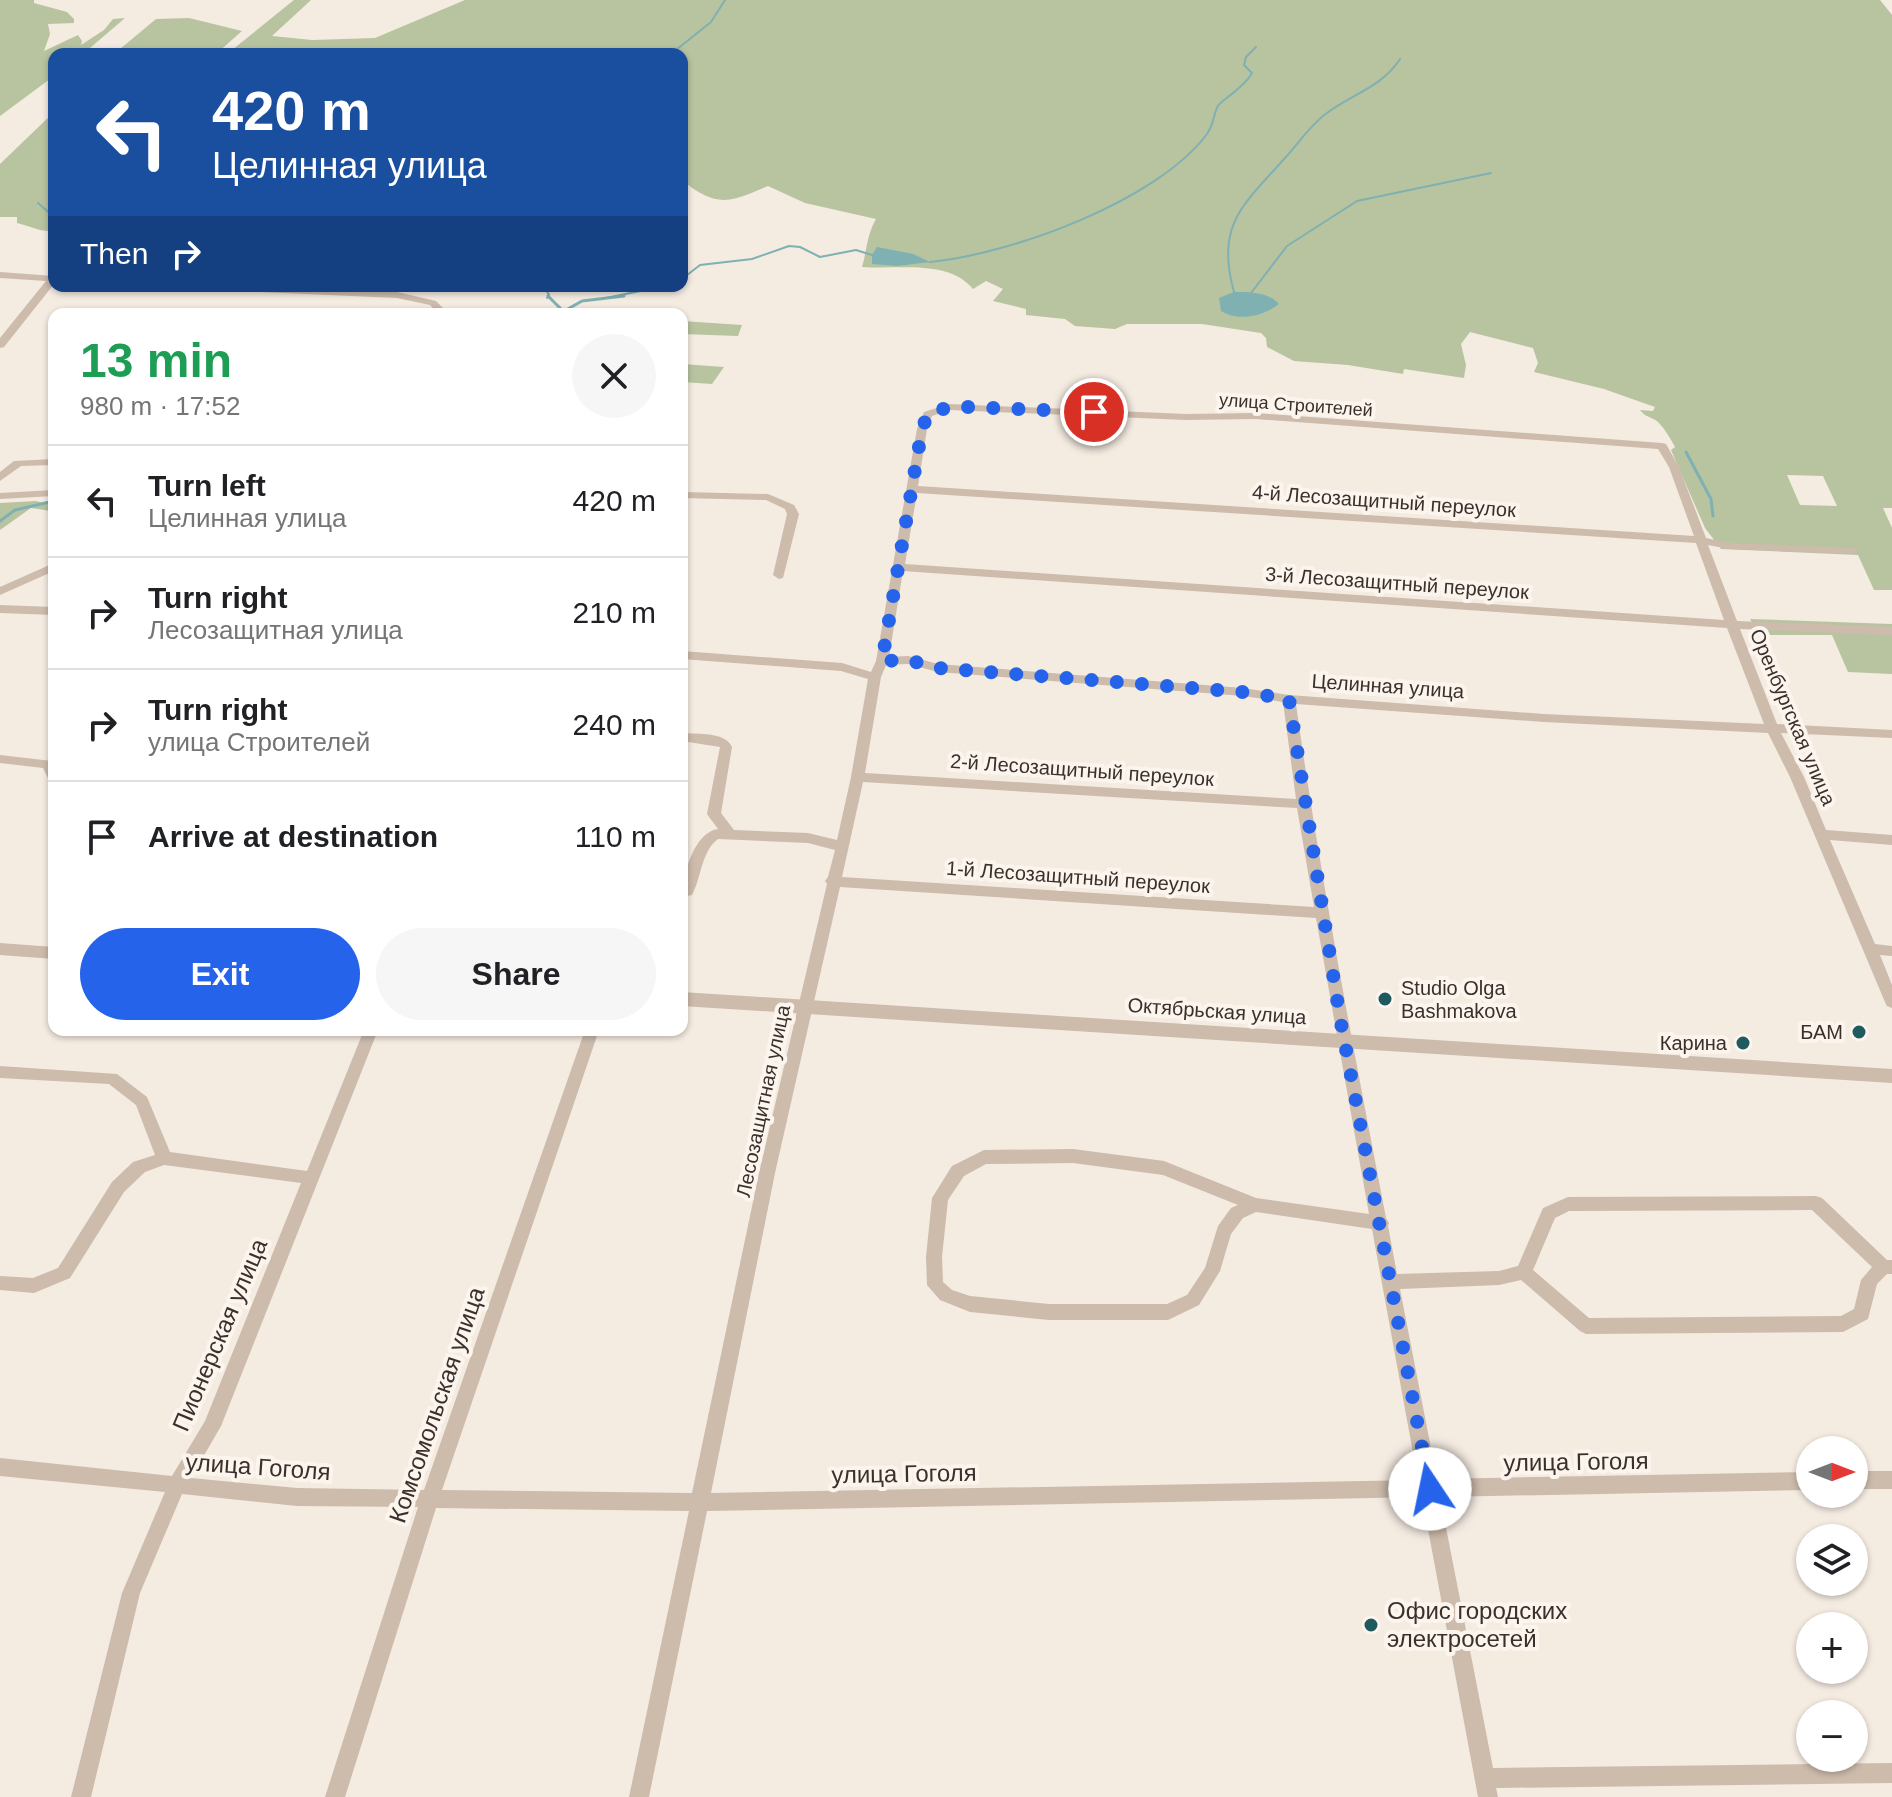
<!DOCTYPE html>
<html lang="en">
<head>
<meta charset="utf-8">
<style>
  body { margin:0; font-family:Arial,sans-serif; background:#f6f6f6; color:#202124; height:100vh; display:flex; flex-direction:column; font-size:30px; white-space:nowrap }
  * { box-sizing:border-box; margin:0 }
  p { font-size:26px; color:#757577 }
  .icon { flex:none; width:44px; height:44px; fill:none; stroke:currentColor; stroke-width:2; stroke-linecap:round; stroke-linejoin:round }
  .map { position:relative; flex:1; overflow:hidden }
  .drawer { position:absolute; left:48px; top:308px; width:640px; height:728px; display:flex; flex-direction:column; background:#fff; border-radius:16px; box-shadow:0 2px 6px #0004 }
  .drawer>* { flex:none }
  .guide { position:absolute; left:48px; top:48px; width:640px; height:244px; border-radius:16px; box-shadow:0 2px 6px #0004; background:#1a4fa0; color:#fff; overflow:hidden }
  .needle { width:52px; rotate:90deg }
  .tools { position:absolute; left:1796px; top:1436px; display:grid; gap:16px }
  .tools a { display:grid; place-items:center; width:72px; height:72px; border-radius:50%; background:#fff; box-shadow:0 2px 6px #0004; font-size:40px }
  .pin { position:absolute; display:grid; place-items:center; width:68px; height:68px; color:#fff; margin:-34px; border:4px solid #fff; border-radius:50%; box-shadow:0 2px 8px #0007 }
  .me { position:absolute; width:88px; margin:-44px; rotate:349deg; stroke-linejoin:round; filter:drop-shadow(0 0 6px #0008) }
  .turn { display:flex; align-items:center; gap:28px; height:168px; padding:0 32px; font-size:36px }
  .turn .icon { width:104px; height:104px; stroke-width:2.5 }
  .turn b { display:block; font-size:56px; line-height:68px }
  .then { display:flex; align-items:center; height:76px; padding:0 32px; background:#0003; gap:16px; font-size:30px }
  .round { display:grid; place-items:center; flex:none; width:84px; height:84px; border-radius:42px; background:#f6f6f6 }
  .head { display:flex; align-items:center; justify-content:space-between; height:136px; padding:0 32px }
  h1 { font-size:48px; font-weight:700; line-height:60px; color:#1e9e55 }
  .action { display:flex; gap:16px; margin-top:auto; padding:16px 32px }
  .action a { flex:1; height:92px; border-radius:48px; background:#2563eb; color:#fff; font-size:32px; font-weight:700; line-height:92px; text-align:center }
  .action a+a { background:#f6f6f6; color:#202124 }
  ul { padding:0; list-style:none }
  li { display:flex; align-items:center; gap:24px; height:112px; padding:0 32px; border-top:2px solid #e0e0e0 }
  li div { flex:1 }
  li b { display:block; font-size:30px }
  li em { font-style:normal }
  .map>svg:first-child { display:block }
</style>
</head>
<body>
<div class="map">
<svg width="1892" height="1797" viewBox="0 0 1892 1797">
  <rect width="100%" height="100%" fill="#f4ebe1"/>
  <path fill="#b8c4a0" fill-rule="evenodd" d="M0,0H34V3L67,12L74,19V23L48,24L50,34L44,51L78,35L82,41L81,45L104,30L113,19L125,18L90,48H82L76,54H54V76L0,116Z
    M294,0H311L272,36L312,40L375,38L465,0H1880L1892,15V508H1883L1892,528V590H1874L1858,555L1721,549L1705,528L1671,450L1675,447C1670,438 1665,429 1658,422C1651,416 1646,418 1640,410L1653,411L1655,407L1604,389L1534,372L1538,363L1533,348L1470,332L1461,344L1466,365L1464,378L1404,369L1403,374L1348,365L1294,361L1267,347L1266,338L1261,333L1202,324H1127L1115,329L1075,326L1065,319L1026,315V309L993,301L1003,289L986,281L973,289C948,259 898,270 862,267C867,250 867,234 876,219L805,203L768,186C730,202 717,209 682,180V54H227ZM1787,475L1823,476L1837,506L1800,505Z
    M189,18L242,31L216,54H114L156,19Z
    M54,112V231C38,232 31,226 17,223V217H0V164Z
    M682,321L742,325L738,336L682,334Z
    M682,364L724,367L712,384L682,382Z
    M36,501L48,504L51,511L31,508L0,530V503Z
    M1750,619L1892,624V674L1848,672L1832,635H1759Z"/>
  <path fill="#7fb0b2" d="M877,247L913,254L930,262L897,266L872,264V255Z
    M1234,292C1249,292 1269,292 1279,304C1264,316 1238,322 1221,311L1219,298Z"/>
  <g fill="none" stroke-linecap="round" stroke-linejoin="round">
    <path stroke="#7fb0b2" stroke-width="2" d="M671,54L711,22L725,0
      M682,89V102
      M38,203L54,217
      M930,262C1012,254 1157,201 1207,134C1214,124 1213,115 1218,106C1220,101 1244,88 1252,73L1244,65L1246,57L1256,47
      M682,279L700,265L752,259L789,246L800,247L820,257L856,250L872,255
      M544,286L549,295L547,298
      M1234,292C1215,225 1243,205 1285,158C1299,143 1310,125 1327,113C1352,94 1382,87 1400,59
      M1251,293L1287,246L1357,201L1491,173
      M606,298L665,286"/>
    <path stroke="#7fb0b2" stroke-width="3" d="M548,296L563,311
      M559,314L582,301L624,296
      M1686,452L1711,499L1713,516
      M0,521L15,510L54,501"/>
    <path fill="#cdbbac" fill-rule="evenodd" d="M0,272L54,276V284L4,347L0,348V338L46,281L0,278Z
      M185,286H256L397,292L436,301L449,314H438L430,305L397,298L190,289Z
      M949,404L1186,414L1255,413L1662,443L1666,444L1679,467L1706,538L1729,543L1856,548L1858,550L1852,554L1729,549L1708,545L1737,621L1892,627V635L1740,629L1777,724L1892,730V738L1781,733L1804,777L1826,830L1892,835V845L1830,840L1875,944L1892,946V956L1880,955L1892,985V1008L1887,1006L1885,1002L1790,777L1768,733L1544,722L1296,704C1320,876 1353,1047 1386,1218L1389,1223L1388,1226L1397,1274L1499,1271L1518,1266L1543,1208L1568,1197L1816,1196L1822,1198L1887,1260H1892V1274H1887L1877,1284L1868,1319L1843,1332L1586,1334L1580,1331L1521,1280L1499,1285L1400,1289L1437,1479L1810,1472V1490L1440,1497L1493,1768L1892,1763V1783L1496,1788L1498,1797H1478L1422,1497L707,1511L649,1797H629L689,1511L436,1508L345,1797H325L418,1507L297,1506L182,1494L140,1593L91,1797H71L122,1593L165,1492L0,1476V1458L172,1476L205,1421L301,1183L164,1165L145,1172L124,1192L70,1278L34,1293L0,1290V1276L33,1278L58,1268L112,1182L133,1162L155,1155L136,1105L109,1084L0,1078V1066L117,1074L147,1097L170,1152L307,1171L364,1030H378L221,1426L191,1478L297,1488L424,1490L585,1030H599L442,1490L692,1493L759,1173L827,884L825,881L828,877L835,850L808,843L718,839C701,852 702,876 692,895L682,897C682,876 694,832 718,829L707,814L720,747L682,741V733C698,734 726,732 732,747L721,813L734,830L808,833L837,840L851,777L868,679L841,671L682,659V651L842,663L871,672L876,661L917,429L924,412ZM950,410L1186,420L1255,419L1658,449L1669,467L1694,536L918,486L927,429L932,416ZM917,493L1696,543L1724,620L905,564ZM903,571L1727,628L1764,724L1544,714L1289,695L1243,688L938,664L908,656L889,657ZM908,664L938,672L1243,696L1283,702L1296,799L865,773L881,677L886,665ZM863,782L1297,808L1314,907L842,877ZM840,887L1316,918L1369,1214L1256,1198L1164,1161L1073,1149L984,1150L952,1166L932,1198L926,1257L927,1285L940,1300L970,1312L1049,1320H1168L1199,1305L1220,1271L1231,1234L1243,1218L1256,1212L1372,1229L1418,1480L711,1493L775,1173ZM1073,1163L1163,1175L1238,1205L1231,1208L1218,1226L1205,1268L1187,1295L1167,1304H1049L970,1296L952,1290L943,1282L942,1257L948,1200L964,1176L986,1164ZM1812,1210L1872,1267L1861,1280L1854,1309L1841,1316L1589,1318L1533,1270L1555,1218L1569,1211Z
      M54,459V465L21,466L0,481V472L14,461Z
      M54,490V496L0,499V493Z
      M682,492L768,494L794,505L799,514L783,578L779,579L773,575L787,514L785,509L766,500L682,498Z
      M54,563V571L0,595V587Z
      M0,605L54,607V615L0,613Z
      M0,755L52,761L54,765V782L49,780L43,768L0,763Z
      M1854,1471H1892V1489H1854Z"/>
    <path fill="#cdbbac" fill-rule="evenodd" d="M0,943L54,947V959L0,955Z
      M682,992L1892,1069V1083L682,1006Z"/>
  </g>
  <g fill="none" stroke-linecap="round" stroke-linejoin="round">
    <path stroke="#2563eb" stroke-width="14" stroke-dasharray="0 25.2" d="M1094,412L968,407H949L928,414L922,429L882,661L908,660L938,668L1243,692L1289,699L1340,1018L1430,1489"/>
  </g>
  <g fill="#1f5a5e" stroke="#fbf5ee" stroke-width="3">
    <circle cx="1385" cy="999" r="8"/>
    <circle cx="1859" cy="1032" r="8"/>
    <circle cx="1743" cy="1043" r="8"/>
    <circle cx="1371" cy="1625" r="8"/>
  </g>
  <g text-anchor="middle" stroke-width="8" stroke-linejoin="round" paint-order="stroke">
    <g font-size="18" fill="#3b302b" stroke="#fbf5ee">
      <text transform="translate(1296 405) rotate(4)" y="6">улица Строителей</text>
    </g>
    <g font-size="20" fill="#3b302b" stroke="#fbf5ee">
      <text transform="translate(1384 501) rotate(4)" y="7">4-й Лесозащитный переулок</text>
      <text transform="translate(1397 583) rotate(4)" y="7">3-й Лесозащитный переулок</text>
      <text transform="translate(1388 686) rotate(4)" y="7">Целинная улица</text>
      <text transform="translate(1793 717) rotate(67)" y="7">Оренбургская улица</text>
      <text transform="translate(1082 770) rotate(4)" y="7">2-й Лесозащитный переулок</text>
      <text transform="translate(1078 877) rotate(4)" y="7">1-й Лесозащитный переулок</text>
      <text transform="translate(1217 1011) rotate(4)" y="7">Октябрьская улица</text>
      <text transform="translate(763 1101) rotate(-78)" y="7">Лесозащитная улица</text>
    </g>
    <g font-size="20" fill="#3b302b" stroke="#fbf5ee" text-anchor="end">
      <text x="1401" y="995" text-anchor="start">Studio Olga<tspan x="1401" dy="23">Bashmakova</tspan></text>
      <text x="1843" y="1039">БАМ</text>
      <text x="1727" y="1050">Карина</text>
    </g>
    <g font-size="24" fill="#3b302b" stroke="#fbf5ee">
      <text transform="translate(220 1335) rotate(-67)" y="8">Пионерская улица</text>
      <text transform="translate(437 1405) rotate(-71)" y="8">Комсомольская улица</text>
      <text transform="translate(1576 1462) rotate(-1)" y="8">улица Гоголя</text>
      <text transform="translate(258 1467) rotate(4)" y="8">улица Гоголя</text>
      <text transform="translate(904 1474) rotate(-1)" y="8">улица Гоголя</text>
    </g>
    <g font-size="24" fill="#3b302b" stroke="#fbf5ee" text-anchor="start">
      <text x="1387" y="1619">Офис городских<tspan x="1387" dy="28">электросетей</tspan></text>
    </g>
  </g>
</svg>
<div class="tools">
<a><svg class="needle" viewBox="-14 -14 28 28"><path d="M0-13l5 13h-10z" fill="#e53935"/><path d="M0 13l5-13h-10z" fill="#757577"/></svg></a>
<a><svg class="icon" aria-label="layers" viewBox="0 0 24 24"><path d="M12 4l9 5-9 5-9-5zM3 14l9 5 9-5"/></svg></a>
<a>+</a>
<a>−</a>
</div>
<div class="pin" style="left:1094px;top:412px;background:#d93025"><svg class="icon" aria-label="arrive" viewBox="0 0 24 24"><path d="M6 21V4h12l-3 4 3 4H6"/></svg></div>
<svg class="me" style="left:1430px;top:1489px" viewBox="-20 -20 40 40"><circle r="19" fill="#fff"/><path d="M0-13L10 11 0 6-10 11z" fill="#2563eb"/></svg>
<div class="guide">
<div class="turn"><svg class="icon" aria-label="left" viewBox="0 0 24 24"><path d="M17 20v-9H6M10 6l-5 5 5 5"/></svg><div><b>420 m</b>Целинная улица</div></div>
<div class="then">Then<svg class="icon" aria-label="right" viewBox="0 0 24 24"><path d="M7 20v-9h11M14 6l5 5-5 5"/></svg></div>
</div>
<section class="drawer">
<div class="head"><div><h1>13 min</h1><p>980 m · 17:52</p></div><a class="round"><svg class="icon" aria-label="close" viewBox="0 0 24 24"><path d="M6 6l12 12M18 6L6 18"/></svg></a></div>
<ul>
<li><svg class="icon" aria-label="left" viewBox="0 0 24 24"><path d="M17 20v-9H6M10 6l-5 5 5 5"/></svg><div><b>Turn left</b><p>Целинная улица</p></div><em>420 m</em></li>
<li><svg class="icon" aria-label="right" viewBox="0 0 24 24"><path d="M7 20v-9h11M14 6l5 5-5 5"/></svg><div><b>Turn right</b><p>Лесозащитная улица</p></div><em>210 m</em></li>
<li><svg class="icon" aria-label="right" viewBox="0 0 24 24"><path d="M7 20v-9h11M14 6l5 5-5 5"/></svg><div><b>Turn right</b><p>улица Строителей</p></div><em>240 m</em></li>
<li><svg class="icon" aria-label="arrive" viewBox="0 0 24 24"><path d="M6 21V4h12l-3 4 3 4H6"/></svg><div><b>Arrive at destination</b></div><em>110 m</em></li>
</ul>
<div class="action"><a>Exit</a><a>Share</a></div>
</section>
</div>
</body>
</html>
